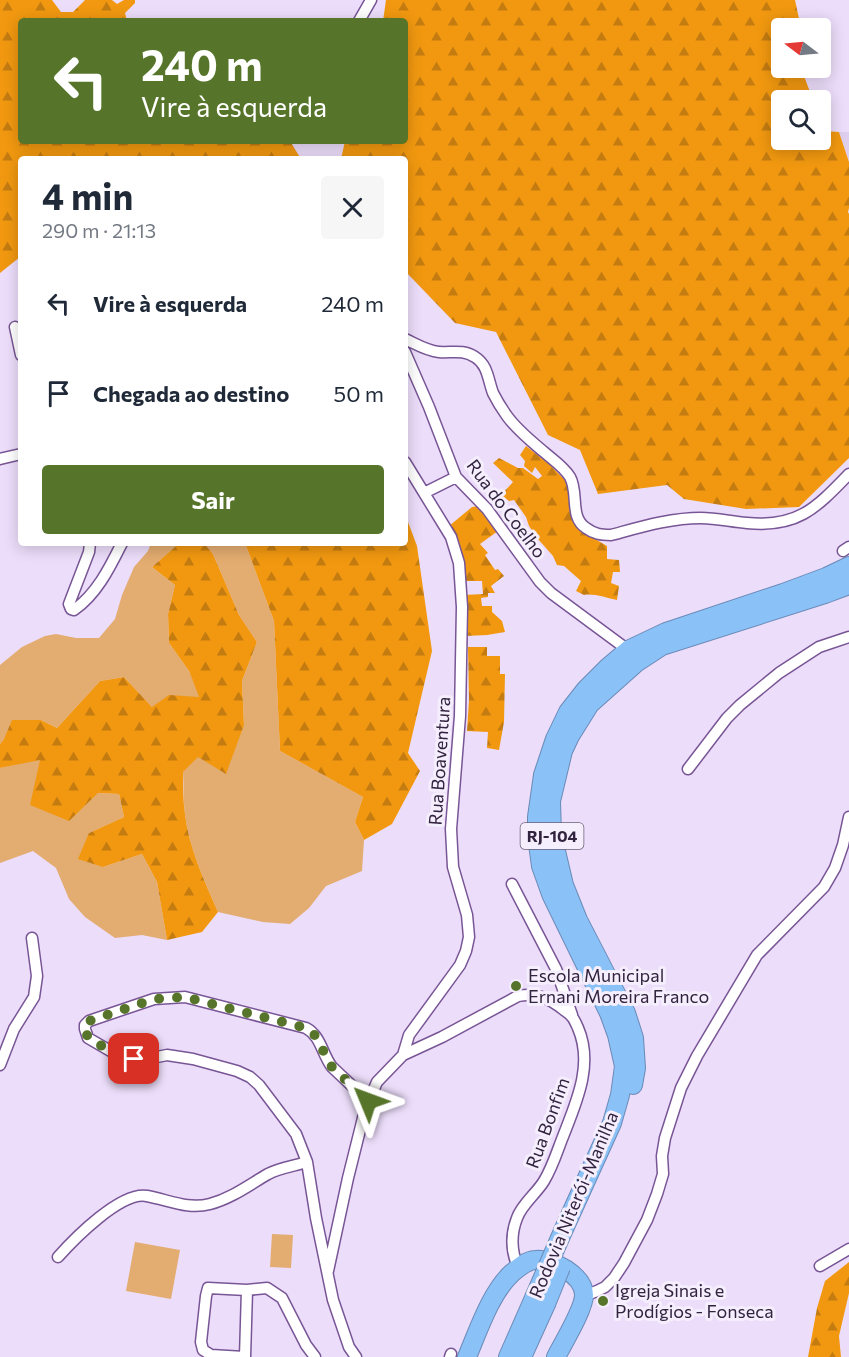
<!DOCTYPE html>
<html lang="pt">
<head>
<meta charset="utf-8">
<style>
  body { margin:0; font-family:Commissioner,sans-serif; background:#f6f6f7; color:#1f2937; height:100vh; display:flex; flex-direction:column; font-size:22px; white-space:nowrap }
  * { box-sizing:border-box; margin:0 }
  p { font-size:20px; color:#747a83 }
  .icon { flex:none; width:33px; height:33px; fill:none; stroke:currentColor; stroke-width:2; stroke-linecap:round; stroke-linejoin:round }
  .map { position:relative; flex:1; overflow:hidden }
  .details { position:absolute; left:18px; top:156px; width:390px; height:390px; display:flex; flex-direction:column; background:#fff; border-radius:6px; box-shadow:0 3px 15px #0003 }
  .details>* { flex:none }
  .guide { position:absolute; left:18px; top:18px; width:390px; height:126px; border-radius:6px; box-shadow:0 3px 15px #0003; background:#57752a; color:#fff; overflow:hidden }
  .needle { width:39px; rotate:286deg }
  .tools { position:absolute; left:771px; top:18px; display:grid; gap:12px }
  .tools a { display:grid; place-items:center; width:60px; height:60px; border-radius:6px; background:#fff; box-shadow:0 3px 15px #0003; font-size:30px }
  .pin { position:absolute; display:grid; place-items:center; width:51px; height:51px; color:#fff; margin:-26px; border-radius:12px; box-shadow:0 3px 9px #0006 }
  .me { position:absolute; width:66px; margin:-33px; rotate:314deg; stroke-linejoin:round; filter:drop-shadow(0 0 4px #0008) }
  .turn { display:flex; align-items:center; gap:21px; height:126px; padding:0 24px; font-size:27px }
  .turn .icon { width:78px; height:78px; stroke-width:2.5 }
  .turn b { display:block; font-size:42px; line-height:51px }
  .round { display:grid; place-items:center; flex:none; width:63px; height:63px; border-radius:6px; background:#f6f6f7 }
  .summary { display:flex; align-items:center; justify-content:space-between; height:102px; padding:0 24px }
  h1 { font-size:36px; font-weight:700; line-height:45px }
  .primary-button { display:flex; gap:12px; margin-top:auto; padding:12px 24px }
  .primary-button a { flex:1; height:69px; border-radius:6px; background:#57752a; color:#fff; font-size:24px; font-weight:700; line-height:69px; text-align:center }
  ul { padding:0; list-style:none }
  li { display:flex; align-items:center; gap:18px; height:90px; padding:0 24px }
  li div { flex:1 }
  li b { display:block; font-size:22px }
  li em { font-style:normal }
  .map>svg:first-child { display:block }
</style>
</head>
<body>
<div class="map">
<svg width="849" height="1357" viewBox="0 0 849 1357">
  <defs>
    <pattern id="forest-firs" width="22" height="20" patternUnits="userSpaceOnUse" patternTransform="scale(1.5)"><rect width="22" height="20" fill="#f19810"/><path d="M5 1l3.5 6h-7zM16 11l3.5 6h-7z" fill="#c47c11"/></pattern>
  </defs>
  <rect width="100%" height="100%" fill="#ecddfa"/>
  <path fill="#decfee" d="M839,132H849V162Z"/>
  <path fill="#e3ac70" d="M151,543H181L176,546L152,567L175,585L168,614L169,643L189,671L200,698L152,707L124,677L100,681L57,728L41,720L4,739L0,744V665L22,647L45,636L56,634L76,638H99L115,619L122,595L134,567L148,551Z
    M204,543H245L274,621L280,751L363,797L355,822L364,840L362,871L326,886L309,908L290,924L263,922L218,912C204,880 189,848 185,814C183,800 184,786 183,772L197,757L244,725L242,681L257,642L239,615L213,554Z
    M40,759L98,793L119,794L124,817L89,833L103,867L142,854L157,882L167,940L142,935L115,938L85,917L69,899L56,868L33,851L0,863V768Z
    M272,1234L293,1235L291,1268L270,1267Z
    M135,1242L180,1250L171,1299L126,1291Z"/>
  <path fill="url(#forest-firs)" d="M0,0H52L61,12H73L85,0H112L117,4L124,0H135V3L125,13L127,21H21V141H290L301,159H21V258L20,257L0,273Z
    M386,0H795L801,28H782V68H801L813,100H782V140H820L821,121L824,131L839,132L849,162V208L848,212L849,214V458L799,507L746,509L684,499L667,485L598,494L580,450L548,435L496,332L455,323L405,271V198L408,190L405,193V159H341L345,141H405V21H383Z
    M526,446L549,464L564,479L570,488L590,536L607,546V559L619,560L620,572H613L611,583L619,586L617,600C607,598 593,593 584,595L576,591L581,581L564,566L557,565L553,556L538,539L529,526L526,517L514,500L509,501L501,495L513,482L493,463L499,458L518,468H523L538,479L542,476L535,467L532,473L524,466L525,461L520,455Z
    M479,506L498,531L480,544L488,553L485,555L495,570L498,569L504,576L491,586L495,593H488V597L481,598L482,606H492V612L502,621L505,632L487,635L465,636L464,595L483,594L482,581H464L449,526L472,507Z
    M405,514L417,546L432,651L408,753L420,771L392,824L364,840L355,822L363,797L280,751L274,621L245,543H405Z
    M181,543H204L213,554L239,615L257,642L242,681L244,725L226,774L198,757L183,772C183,786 183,800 185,814C189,848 204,880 218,912L202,932L167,940L157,882L142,854L103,867L78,859L89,833L124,817L119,794L98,793L69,821L30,805L40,760L0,768V744L4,739L12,720H41L57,728L100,681L124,677L152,707L169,695L199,697L189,671L169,643L168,614L175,585L152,567L176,546Z
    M468,647H487V656H500V674H505L504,722L499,750L487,748L488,732L467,731L469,700Z
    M849,1262V1293L839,1336L841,1357H808L817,1308L825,1281Z"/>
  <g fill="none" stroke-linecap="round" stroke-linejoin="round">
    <g stroke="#785595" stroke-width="13">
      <path id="street" d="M359,21L371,0
        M15,327L21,355
        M405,339C416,344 427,351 439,352C452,353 463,349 475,357C488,365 488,380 493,393C497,401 502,409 507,416C517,430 531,441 544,452C552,459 564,467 570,477C579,493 569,517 586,528C594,534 601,535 611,535C641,527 670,518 701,518C717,518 732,522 747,523C798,528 816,508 849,474
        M405,352L429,407L456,477L487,509L540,582L551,593L628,650
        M0,459L21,454
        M424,493L456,477
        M90,543L89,552L69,604L71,609L74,610C97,594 110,567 122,543
        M843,551L849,547
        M688,769L727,718L740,705L779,673L819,647L849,637
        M512,884L556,969L572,1015
        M403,1055L409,1035L460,965L466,951L469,937L467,915L453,867L451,829L460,716L462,607L459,563L451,537L405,462
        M0,1065L14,1029L34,997L37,976L32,938
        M58,1257C74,1239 121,1191 147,1196C169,1200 188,1210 210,1204C232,1198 249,1185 268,1174C279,1168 294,1166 307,1162
        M820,1266L849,1249
        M328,1271L348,1178L365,1110L377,1082L403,1055L442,1037L518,996C537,992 550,999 564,1010C573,1016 574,1019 578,1028C594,1065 576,1103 562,1139C557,1152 552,1168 544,1181C536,1194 522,1204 517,1218C510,1236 511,1251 518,1267
        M584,1296L597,1291L605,1287L614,1278L624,1263L647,1220L657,1194L663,1174L662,1156L665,1138L681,1088L697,1056L757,955L824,887L835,868L843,845L849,817
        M244,1357L211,1355L203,1350L201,1342L206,1296L208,1288L247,1290L267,1288L282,1298L306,1345L315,1357
        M245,1357L247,1290
        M356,1357L349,1347L333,1300L316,1218L307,1162L296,1134L259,1085L250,1077L237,1071L193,1059L167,1055L147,1059H133L119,1056L88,1038L85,1029V1025L89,1021L154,999L185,997L306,1028C321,1036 322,1054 332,1067L368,1101
        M450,1357L451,1354"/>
    </g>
    <g stroke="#6b8ab7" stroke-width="20">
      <path id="highway" d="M633,1085L636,1068L634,1038L626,1013L578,920L564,885L552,834L551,801L563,751L570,736L590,704L636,663L662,646L825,594L849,585
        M563,1231L612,1123L620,1095L624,1066L617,1035L609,1013L551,894L541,866L537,837V817L543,775L555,739L568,712L586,689L608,667L628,650L666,632L783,593L826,577L849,566
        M467,1357C478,1331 491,1292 512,1273C519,1267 527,1260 536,1260C553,1258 584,1276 584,1295C584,1309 563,1343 556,1357
        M508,1357L534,1298
        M522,1357L546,1304"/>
    </g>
    <use href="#street" stroke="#fff" stroke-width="10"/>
    <use href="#highway" stroke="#8ac2f7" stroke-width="18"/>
    <g stroke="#6b8ab7" stroke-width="20" stroke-linecap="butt">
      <path id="highway-bridge" d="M534,1298L563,1231
        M546,1304L561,1267"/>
    </g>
    <use href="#highway-bridge" stroke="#8ac2f7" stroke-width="18"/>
  </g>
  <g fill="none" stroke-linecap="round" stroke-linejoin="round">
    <path stroke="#57752a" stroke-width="10" stroke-dasharray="0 18" d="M134,1059L119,1056L88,1038L85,1029V1025L89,1021L154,999L185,997L306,1028C321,1036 322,1054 332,1067L368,1101"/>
  </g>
  <g fill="#57752a" stroke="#f5eefc" stroke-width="2">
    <circle cx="516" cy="986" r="6"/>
    <circle cx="603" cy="1301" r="6"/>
  </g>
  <g text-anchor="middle" stroke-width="6" stroke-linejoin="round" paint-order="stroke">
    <rect fill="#f5eefc" stroke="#6c6078" stroke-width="1.5" x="520.5" y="823" width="63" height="26" rx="4.5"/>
    <g font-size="16" font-weight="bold" fill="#32233f">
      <text x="552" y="842">RJ-104</text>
    </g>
    <g font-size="18" fill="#32233f" stroke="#f5eefc">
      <text transform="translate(506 509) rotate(53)" y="6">Rua do Coelho</text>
      <text transform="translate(440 761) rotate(-86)" y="6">Rua Boaventura</text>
      <text transform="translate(548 1123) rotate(-70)" y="6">Rua Bonfim</text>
      <text transform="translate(574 1205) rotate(-67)" y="6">Rodovia Niterói-Manilha</text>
    </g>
    <g font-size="18" fill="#32233f" stroke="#f5eefc" text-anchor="start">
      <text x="528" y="982">Escola Municipal<tspan x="528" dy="21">Ernani Moreira Franco</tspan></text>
      <text x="615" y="1297">Igreja Sinais e<tspan x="615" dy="21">Prodígios - Fonseca</tspan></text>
    </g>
  </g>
</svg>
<div class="tools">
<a><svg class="needle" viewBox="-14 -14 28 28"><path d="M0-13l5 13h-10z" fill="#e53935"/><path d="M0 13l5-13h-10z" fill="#747a83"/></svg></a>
<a><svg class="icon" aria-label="search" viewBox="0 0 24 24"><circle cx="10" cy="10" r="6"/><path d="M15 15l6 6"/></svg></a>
</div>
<div class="pin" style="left:134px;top:1059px;background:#d93025"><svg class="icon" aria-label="arrive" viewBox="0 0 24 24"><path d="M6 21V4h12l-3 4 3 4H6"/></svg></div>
<svg class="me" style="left:368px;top:1101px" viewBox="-20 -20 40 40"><path d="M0-17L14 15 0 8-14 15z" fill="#57752a" stroke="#fff" stroke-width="4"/></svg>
<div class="guide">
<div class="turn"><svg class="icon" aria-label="left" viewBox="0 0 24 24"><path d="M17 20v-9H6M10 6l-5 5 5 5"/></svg><div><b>240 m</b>Vire à esquerda</div></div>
</div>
<section class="details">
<div class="summary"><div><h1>4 min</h1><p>290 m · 21:13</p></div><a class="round"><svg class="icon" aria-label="close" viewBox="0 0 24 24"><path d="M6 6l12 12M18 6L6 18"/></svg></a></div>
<ul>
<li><svg class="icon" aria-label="left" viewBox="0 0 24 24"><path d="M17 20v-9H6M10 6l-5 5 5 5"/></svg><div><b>Vire à esquerda</b></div><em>240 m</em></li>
<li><svg class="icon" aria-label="arrive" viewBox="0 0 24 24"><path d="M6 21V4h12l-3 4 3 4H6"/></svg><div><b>Chegada ao destino</b></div><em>50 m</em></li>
</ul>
<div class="primary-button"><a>Sair</a></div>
</section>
</div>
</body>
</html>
